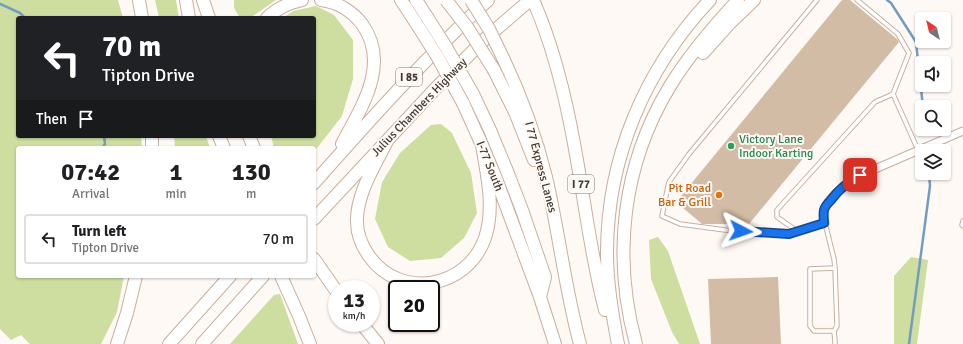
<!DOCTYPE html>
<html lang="en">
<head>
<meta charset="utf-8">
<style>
  body { margin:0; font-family:Signika,sans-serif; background:#f2f2f2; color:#202124; height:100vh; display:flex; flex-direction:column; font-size:15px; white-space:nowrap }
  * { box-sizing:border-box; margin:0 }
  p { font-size:13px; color:#757577 }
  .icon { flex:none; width:22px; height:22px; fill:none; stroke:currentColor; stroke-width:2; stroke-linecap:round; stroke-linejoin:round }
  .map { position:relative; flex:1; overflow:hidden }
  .drawer { position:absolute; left:16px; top:146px; width:300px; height:132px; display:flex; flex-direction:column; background:#fff; border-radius:4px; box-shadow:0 1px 3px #0004 }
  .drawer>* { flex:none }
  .top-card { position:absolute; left:16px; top:16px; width:300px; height:122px; border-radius:4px; box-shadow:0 1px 3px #0004; background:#202124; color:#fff; overflow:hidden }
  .needle { width:26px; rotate:325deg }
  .fabs { position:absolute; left:915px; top:12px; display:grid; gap:8px }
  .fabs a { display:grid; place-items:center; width:36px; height:36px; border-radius:4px; background:#fff; box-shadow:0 1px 3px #0004; font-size:20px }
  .speed { position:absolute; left:328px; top:280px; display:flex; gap:8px; font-size:20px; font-weight:700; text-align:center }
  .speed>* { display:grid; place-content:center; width:52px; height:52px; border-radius:50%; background:#fff; box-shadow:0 1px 3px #0004; line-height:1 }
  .speed small { font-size:10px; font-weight:400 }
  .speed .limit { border:2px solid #111; border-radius:6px; background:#fff; color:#111 }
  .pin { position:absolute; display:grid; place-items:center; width:34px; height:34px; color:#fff; margin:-17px; border-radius:8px; box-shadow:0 2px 6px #0006 }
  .me { position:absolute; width:44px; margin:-22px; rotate:94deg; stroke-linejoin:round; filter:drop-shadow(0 0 3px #0008) }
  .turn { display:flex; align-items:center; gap:14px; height:84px; padding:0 20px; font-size:18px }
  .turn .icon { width:52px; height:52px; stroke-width:2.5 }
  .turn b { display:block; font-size:28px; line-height:34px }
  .then { display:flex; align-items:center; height:38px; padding:0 20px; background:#0003; gap:8px; font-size:15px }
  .eta { display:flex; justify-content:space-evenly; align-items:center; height:68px; text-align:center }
  .eta b { font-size:24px; font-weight:800; line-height:28px }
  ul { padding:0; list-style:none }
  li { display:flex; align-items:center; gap:12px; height:50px; margin:0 8px 6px; padding:0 12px; border:2px solid #e0e0e0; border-radius:4px }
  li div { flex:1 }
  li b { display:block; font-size:15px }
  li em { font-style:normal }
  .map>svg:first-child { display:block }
</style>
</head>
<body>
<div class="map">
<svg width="963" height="344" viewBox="0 0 963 344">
  <rect width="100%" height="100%" fill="#fff9f5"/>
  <path fill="#cddea0" d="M0,0H118L123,18H18V136H141L142,148H18V276H124L117,312L101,344H30L21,335L11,340L0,329Z
    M155,0H176L179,18H159Z
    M234,0H276L250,18H240L234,8Z
    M316,6L334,15L353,40V79L342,116L314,152V148H274L271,136H314V18H283L293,11Z
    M441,124L452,133L471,173L477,213L464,238L441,258L410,261L388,247L375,219L382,182L400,153L431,125Z
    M174,136H206L210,148H175Z
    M658,237L668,251L700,344H679L672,332L651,279L649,240Z
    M911,257L928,260L917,344H894V276Z
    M280,294L298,344H230L274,295Z"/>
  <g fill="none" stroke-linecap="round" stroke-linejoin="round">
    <path stroke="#739dc0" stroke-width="2.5" d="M887,0L891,3L916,42L923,107
      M0,4L20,13L25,18
      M925,129V134
      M102,148L105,144L104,136
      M909,344L930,186L929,173"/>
  </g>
  <path fill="#d2bca5" d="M842,0H850L897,39L899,42L749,224H702L676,202Z
    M778,277L781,344H711L708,279Z"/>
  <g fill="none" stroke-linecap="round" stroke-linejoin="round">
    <g stroke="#c9ae9c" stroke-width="5.5">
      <path id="lane" d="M817,0L689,154L669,182L667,191L662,216L680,224L725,230L789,234L825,223L834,259L835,268L837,326L834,331H814L810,326V269L835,268
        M857,0L898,34L909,53L893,94L918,150
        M963,221L962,225L963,226
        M797,231L777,217V210L875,102L893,94
        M834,331L835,341V344"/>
    </g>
    <g stroke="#c9ae9c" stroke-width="9">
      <path id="street" d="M825,223C824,219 823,215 824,210C827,199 843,186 852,179L963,131"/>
    </g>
    <g stroke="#c9ae9c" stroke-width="14">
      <path id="highway" d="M139,0L142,18
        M186,0L189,18
        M203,0L209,18
        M321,0C337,2 352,11 362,24C391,64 361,108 342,144
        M401,0L418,26
        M416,0L427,17
        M533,0C554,47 566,98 575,149C585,203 591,257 605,310
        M267,18C277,8 289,3 302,0
        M703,53L729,24L754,0
        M504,60C522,98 536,137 546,177C559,232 565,289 580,344
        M494,70L515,112L534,160
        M473,94L490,130L507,171L522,210L545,277L540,297
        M463,103L482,145L495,176L540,297L555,344
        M219,136L224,148
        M249,136L254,148
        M387,141C375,165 356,195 357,222C357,235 362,246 369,256C400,300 467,289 485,238C495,208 487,175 482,145
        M152,148V136
        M314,183C370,120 426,57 488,0
        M314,219L436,88L486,38L530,0
        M314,259L337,292
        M281,276L299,316L310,344
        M361,323L378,344
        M117,344L127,313L136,276
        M169,344L230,276
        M202,344L263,276
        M618,344C612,314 607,284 607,253C607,158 645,69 710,0
        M636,344C612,256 622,165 670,86C689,55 713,27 738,0"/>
    </g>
    <use href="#lane" stroke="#fff" stroke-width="3.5"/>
    <use href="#street" stroke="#fff" stroke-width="7"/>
    <use href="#highway" stroke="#fff" stroke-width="12"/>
    <g stroke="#c9ae9c" stroke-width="14" stroke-linecap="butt">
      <path id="highway-bridge" d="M446,0L467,27L494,70
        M471,0L489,29L504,60
        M427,17L446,47L473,94
        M418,26L437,56L463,103"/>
    </g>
    <use href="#highway-bridge" stroke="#fff" stroke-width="12"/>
  </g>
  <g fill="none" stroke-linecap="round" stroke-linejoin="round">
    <g stroke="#114b97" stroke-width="10">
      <path id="route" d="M741,231L789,234L824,223C824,219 823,215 824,210C825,206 828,203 831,200C839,189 848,182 860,175"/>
    </g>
    <use href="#route" stroke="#1a73e8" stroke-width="7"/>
  </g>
  <circle fill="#2e9e5b" stroke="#fff9f5" stroke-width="1.5" cx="731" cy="146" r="4"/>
  <circle fill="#e8710a" stroke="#fff9f5" stroke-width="1.5" cx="719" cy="195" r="4"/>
  <g text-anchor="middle" stroke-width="4" stroke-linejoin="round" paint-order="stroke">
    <g fill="#fff9f5" stroke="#7b726c" stroke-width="1">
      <rect x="396" y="68" width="26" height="18" rx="3"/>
      <rect x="568" y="175" width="26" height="18" rx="3"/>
    </g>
    <g font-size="11" font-weight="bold" fill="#433831">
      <text x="409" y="81">I 85</text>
      <text x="581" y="188">I 77</text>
    </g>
    <g font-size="12" fill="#433831" stroke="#fff9f5">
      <text transform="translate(419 107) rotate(-46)" y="4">Julius Chambers Highway</text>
      <text transform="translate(490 166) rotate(68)" y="4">I-77 South</text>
      <text transform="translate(541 167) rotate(75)" y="4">I 77 Express Lanes</text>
    </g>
    <g font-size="12" fill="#27864d" stroke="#fff9f5" text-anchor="start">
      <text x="739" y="143">Victory Lane<tspan x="739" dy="14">Indoor Karting</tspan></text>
    </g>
    <g font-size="12" fill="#c56008" stroke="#fff9f5" text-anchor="end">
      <text x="711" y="192">Pit Road<tspan x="711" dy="14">Bar &amp; Grill</tspan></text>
    </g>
  </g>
</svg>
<div class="fabs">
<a><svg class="needle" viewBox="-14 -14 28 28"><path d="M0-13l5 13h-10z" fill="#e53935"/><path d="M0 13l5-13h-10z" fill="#757577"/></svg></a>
<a><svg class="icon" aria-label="sound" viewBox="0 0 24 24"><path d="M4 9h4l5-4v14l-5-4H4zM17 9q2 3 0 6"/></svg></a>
<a><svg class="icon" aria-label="search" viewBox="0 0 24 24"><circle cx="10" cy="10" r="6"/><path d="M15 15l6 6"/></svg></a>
<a><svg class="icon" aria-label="layers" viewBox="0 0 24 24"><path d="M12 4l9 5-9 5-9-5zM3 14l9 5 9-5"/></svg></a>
</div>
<div class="speed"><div>13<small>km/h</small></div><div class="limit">20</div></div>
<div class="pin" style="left:860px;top:175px;background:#d93025"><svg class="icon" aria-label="arrive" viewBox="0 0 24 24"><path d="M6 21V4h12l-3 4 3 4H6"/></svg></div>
<svg class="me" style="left:741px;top:231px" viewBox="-20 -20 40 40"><path d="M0-17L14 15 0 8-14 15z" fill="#1a73e8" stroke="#fff" stroke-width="4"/></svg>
<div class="top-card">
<div class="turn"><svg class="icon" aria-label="left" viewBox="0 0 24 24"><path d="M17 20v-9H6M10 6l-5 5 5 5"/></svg><div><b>70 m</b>Tipton Drive</div></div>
<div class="then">Then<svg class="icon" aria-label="arrive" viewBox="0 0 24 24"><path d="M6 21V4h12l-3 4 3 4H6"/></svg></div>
</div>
<section class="drawer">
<div class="eta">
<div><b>07:42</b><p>Arrival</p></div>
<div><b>1</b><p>min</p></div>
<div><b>130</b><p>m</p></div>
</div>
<ul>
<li><svg class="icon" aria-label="left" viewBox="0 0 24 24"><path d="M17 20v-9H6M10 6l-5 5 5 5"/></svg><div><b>Turn left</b><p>Tipton Drive</p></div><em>70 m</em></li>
</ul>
</section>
</div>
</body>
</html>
